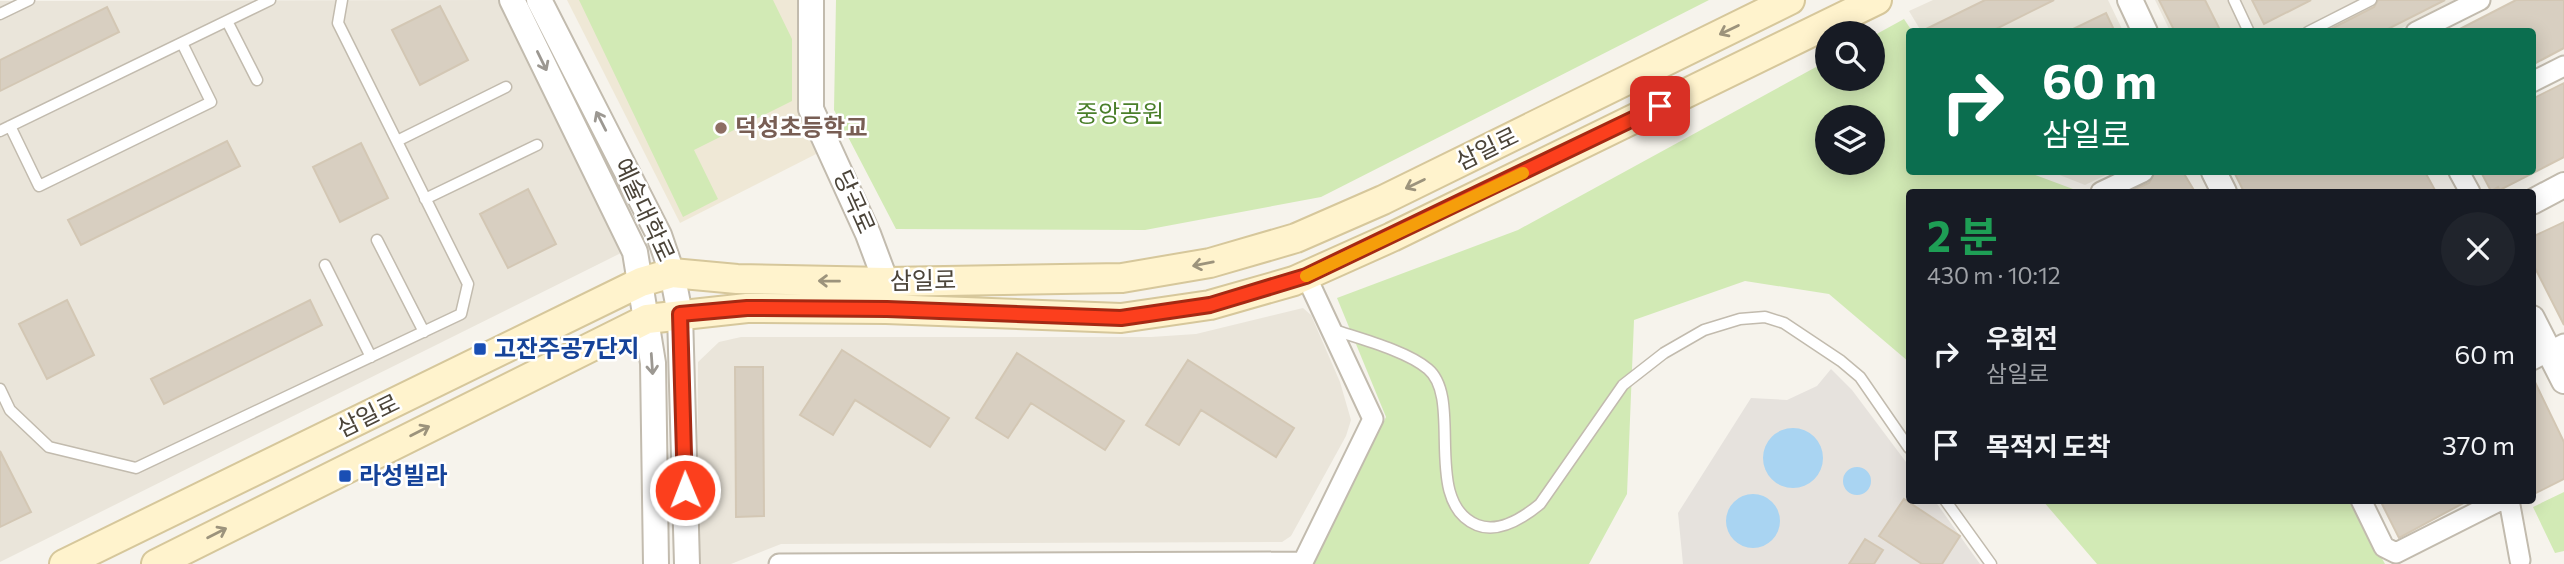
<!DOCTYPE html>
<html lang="ko">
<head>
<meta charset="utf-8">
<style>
  body { margin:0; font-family:Commissioner,"Noto Sans KR",sans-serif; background:#20242c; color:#f1f3f6; height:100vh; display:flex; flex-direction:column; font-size:26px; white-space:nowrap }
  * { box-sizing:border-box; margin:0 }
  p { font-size:23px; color:#9ea1a6 }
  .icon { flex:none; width:38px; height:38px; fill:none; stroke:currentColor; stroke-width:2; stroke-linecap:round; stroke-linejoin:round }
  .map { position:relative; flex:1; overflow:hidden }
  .side { position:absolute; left:1906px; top:189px; width:630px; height:315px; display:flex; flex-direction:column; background:#171b24; border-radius:7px; box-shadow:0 4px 18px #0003 }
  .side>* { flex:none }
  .top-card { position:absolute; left:1906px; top:28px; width:630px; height:147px; border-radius:7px; box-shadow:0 4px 18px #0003; background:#0b6e4f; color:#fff; overflow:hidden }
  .controls { position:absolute; left:1815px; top:21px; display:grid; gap:14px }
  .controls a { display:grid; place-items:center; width:70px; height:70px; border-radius:50%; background:#171b24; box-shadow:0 4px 18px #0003; font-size:35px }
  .pin { position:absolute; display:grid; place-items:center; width:60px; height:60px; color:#fff; margin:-30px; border-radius:14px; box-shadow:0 4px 10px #0006 }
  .me { position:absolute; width:77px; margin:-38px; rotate:359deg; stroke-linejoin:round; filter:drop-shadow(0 0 5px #0008) }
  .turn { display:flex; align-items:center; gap:24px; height:147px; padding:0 21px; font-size:32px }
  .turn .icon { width:91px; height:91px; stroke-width:2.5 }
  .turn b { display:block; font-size:49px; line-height:60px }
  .round { display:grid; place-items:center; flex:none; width:74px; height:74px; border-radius:37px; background:#20242c }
  .head { display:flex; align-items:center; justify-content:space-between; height:119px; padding:0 21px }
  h1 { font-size:42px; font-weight:700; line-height:52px; color:#1e9e55 }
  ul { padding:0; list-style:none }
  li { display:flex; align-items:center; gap:21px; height:91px; padding:0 21px }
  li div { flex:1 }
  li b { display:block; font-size:26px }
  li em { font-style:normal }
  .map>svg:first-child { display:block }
</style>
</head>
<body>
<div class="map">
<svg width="2564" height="564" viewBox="0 0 2564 564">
  <rect width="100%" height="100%" fill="#f6f3ec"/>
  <path fill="#eae5da" d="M499,0L623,252L0,562V1Z
    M1933,0H2108L2123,31H1921L1909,11Z
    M2155,0H2457L2394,32L2170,31Z
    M2052,172H2112L2085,185Z
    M1303,308L1311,315L1340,382L1351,420L1346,436L1291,536L1282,542L781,544L731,564H697L698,362L719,342L741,337H1151L1196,334Z"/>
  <path fill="#e6e2dd" d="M1831,369L1852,390L1909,466V500L1935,501L1980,564H1683L1678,513L1751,398L1787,400L1817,386Z"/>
  <path fill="#efe8d6" d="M567,0H801L822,151L680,223Z"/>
  <path fill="#d2eab5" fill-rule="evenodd" d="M579,0H773L792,39V101L694,150L718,199L683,217Z
    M836,0H1709L1321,197L1145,230L896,229L834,110Z
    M1904,19L1912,31L1909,172H2027L2081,192H1909V362L1829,294L1745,281L1634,320L1627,494L1589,564H1313L1386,417L1337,298L1518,230L1827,61V79H1872L1873,36ZM1827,117H1872V163H1827Z
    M2564,492V551L2555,553L2533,507Z
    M2043,501H2351L2385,564H2097Z"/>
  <path fill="#a9d4f2" d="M1763 458a30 30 0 1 1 60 0a30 30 0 1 1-60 0Z
    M1843 481a14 14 0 1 1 28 0a14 14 0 1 1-28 0Z
    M1726 521a27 27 0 1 1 54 0a27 27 0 1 1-54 0Z"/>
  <path fill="#d8cfc1" stroke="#d3c7b4" stroke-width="2" d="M1985,0H2054L1990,32H1920Z
    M2159,0H2205L2221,32H2175Z
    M2252,0H2311L2264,24Z
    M2378,0H2445L2382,32H2325L2374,7Z
    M2516,0H2564V48L2532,65V32H2454Z
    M440,6L468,60L420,85L392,30Z
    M107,7L119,32L0,91V60Z
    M2106,13L2115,32H2067Z
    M2564,83V157L2500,190L2498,187L2491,191L2481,172H2532V99Z
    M227,141L240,166L81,245L68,220Z
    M361,143L388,198L340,222L313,167Z
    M2155,172H2183L2195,192H2128L2149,183Z
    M2234,172H2425L2436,192H2244Z
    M528,189L556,244L508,268L480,214Z
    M2564,222V325L2532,262V237Z
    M67,300L94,355L47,379L19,324Z
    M310,300L322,325L164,404L151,379Z
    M842,350L949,418L930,447L855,400L833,435L800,415Z
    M1017,353L1124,421L1105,450L1031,403L1008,438L976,418Z
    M1188,360L1294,428L1276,457L1201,410L1179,445L1146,425Z
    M735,367H763L764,516L736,517Z
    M2532,376L2564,442V479L2532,495Z
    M0,451L31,512L0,527Z
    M1904,499L1960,536L1942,564H1922L1879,536Z
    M2380,500H2469L2399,538Z
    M1865,539L1883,550L1874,564H1849Z"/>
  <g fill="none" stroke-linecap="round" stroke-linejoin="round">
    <g stroke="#c2bbae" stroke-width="13">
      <path id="service" d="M2234,0L2249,32
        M0,14L29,0
        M227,21L257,80
        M2308,32L2371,0
        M10,126L39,186L211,102L182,43
        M0,131L270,0
        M397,141L506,87
        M425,199L537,145
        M377,240L424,332
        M325,265L371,357
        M1334,330C1361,339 1407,351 1428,369C1464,399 1421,502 1477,525C1499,534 1523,518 1540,504L1623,385L1664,353L1704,330L1740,319L1765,317L1784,323L1841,361L1860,377L1909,448
        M0,389L10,410L49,447L136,468L461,314L468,284L338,23L342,0
        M1945,500L1991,564"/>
    </g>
    <g stroke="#c2bbae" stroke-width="23">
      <path id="minor" d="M2416,32L2480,0
        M2532,82L2564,66
        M2459,172L2470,192
        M2101,192L2143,172
        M2532,360L2564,344
        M2361,500L2384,547L2396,553L2501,500
        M2509,500L2520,560
        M779,564L1303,562
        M1302,564L1373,419L1306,276"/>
    </g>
    <g stroke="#c2bbae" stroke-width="28">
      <path id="tertiary" d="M512,0L635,252L653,363L656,564
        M539,0L659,235L672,273L680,314L687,564
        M811,0V109L868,234L886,282
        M2130,0L2145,32
        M2214,172L2224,192
        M2532,202L2564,185
        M2532,318L2564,381"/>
    </g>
    <g stroke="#d6c79b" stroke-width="32">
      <path id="secondary" d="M64,564L641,282L672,273L737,279L886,282L1122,278L1210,263L1296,238L1383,200L1790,0
        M156,564L647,319L747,308L886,309L1121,318L1210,305L1294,281L1392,237L1877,0"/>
    </g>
    <use href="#service" stroke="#fff" stroke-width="10"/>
    <use href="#minor" stroke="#fff" stroke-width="19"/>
    <use href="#tertiary" stroke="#fff" stroke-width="24"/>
    <use href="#secondary" stroke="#fff3cd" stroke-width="28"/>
  </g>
  <defs><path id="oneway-shaft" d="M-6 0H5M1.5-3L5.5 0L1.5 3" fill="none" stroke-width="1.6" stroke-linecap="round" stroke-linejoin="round" transform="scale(1.75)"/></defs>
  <g stroke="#9c937c">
    <use href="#oneway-shaft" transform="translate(1729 30) rotate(154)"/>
    <use href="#oneway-shaft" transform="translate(1415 184) rotate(154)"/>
    <use href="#oneway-shaft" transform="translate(1203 264) rotate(169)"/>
    <use href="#oneway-shaft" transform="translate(829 281) rotate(-179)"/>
    <use href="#oneway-shaft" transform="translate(420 431) rotate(-27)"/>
    <use href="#oneway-shaft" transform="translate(217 533) rotate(-27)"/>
  </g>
  <g stroke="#9c9892">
    <use href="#oneway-shaft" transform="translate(542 61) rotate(64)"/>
    <use href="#oneway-shaft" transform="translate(601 121) rotate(-117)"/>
    <use href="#oneway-shaft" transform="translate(652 364) rotate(86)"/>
  </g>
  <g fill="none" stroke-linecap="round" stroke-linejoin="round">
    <g stroke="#a42913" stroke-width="18">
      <path id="route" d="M685,490L680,314L747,308L887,309L1121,318L1210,305L1306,276L1660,106"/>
    </g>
    <use href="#route" stroke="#fc3f1d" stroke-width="12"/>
    <path stroke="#f59e0b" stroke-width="12" d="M1306,276L1523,173"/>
  </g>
  <circle fill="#8d6e63" stroke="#fff" stroke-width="2.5" cx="721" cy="128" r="7"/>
  <g fill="#1a4fb4" stroke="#fff" stroke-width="2.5">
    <rect x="473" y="342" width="14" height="14" rx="3.5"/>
    <rect x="338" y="469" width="14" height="14" rx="3.5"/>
  </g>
  <g text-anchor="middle" stroke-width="5" stroke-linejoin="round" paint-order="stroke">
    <g font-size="24" fill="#4a7f2a" stroke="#fff">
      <text x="1120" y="122">중앙공원</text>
    </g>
    <g font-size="24" font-weight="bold" fill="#785e54" stroke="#fff" text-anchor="start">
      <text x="735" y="136">덕성초등학교</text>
    </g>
    <g font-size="24" fill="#4b4439" stroke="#fff">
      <text transform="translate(1487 149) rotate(-26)" y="8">삼일로</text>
      <text transform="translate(854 202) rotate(66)" y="8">당곡로</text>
      <text transform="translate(644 210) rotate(65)" y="8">예술대학로</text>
      <text transform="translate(923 281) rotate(-1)" y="8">삼일로</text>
      <text transform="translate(368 416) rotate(-26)" y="8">삼일로</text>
    </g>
    <g font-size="24" font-weight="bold" fill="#164399" stroke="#fff" text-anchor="start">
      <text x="494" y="357">고잔주공7단지</text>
      <text x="359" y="484">라성빌라</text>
    </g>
  </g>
</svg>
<div class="controls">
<a><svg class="icon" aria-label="search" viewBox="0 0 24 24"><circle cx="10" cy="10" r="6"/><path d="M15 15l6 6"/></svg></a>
<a><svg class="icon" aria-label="layers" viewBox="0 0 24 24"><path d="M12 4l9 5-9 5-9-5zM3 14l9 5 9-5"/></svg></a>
</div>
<div class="pin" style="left:1660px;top:106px;background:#d93025"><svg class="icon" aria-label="arrive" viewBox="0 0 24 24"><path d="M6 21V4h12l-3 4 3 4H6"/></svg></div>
<svg class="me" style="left:685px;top:490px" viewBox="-20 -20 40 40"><circle r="17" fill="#fc3f1d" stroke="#fff" stroke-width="3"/><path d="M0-11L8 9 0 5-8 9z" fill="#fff"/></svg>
<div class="top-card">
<div class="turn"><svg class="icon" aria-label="right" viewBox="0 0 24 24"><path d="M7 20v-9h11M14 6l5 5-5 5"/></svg><div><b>60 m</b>삼일로</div></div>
</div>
<section class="side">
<div class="head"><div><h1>2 분</h1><p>430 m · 10:12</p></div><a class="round"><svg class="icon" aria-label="close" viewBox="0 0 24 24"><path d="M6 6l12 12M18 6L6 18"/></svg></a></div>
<ul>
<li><svg class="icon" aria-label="right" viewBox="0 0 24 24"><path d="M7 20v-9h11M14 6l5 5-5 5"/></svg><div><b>우회전</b><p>삼일로</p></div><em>60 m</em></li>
<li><svg class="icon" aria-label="arrive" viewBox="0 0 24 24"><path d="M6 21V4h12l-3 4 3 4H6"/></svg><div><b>목적지 도착</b></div><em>370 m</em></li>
</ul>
</section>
</div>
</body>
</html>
